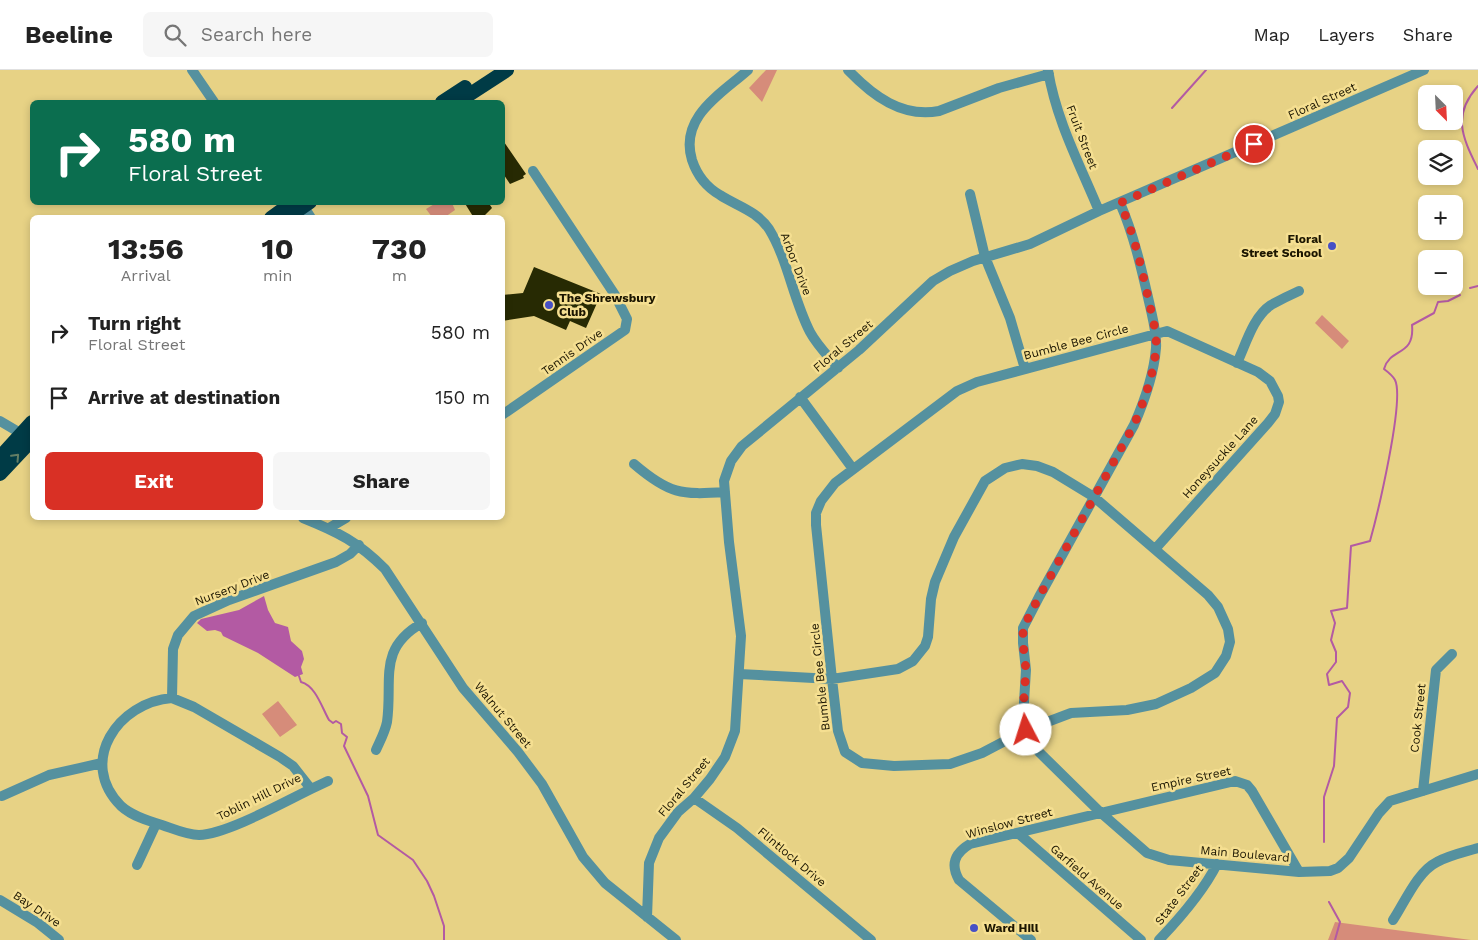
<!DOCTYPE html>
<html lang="en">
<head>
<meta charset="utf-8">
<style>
  body { margin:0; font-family:"Work Sans",sans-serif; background:#f6f6f6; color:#222; height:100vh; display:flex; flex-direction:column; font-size:19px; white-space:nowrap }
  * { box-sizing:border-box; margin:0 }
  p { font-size:16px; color:#767676 }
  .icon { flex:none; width:28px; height:28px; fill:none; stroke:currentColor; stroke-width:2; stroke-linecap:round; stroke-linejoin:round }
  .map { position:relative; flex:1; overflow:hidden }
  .panel { position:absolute; left:30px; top:145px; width:475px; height:305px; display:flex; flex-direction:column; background:#fff; border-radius:8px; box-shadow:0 2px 8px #0003 }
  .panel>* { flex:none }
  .hud { position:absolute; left:30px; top:30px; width:475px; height:105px; border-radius:8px; box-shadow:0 2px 8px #0003; background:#0b6e4f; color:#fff; overflow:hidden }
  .needle { width:32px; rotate:156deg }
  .tools { position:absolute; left:1418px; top:15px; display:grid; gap:10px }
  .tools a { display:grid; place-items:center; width:45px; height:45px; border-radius:8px; background:#fff; box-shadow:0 2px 8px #0003; font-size:25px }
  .pin { position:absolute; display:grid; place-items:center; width:42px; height:42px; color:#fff; margin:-21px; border:2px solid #fff; border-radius:50%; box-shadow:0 1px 5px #0007 }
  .me { position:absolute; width:55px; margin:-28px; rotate:355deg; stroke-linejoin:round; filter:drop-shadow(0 0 4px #0008) }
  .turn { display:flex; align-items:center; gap:18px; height:105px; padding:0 15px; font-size:22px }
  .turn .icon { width:65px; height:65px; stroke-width:2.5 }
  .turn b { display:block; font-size:35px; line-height:42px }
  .eta { display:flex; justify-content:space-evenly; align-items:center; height:85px; text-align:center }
  .eta b { font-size:30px; font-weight:700; line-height:35px }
  .button { display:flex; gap:10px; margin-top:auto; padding:10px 15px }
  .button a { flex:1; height:58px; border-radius:8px; background:#d93025; color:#fff; font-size:20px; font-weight:700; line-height:58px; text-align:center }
  .button a+a { background:#f6f6f6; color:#222 }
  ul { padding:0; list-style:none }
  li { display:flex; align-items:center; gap:15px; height:65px; padding:0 15px }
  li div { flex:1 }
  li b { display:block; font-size:19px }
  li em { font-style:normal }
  header { display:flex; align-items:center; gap:30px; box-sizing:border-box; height:70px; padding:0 25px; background:#fff; border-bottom:1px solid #e0e0e0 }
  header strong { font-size:24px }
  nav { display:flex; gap:28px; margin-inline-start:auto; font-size:18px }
  .search { width:350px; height:45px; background:#f6f6f6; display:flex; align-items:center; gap:12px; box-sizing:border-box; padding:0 18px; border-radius:8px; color:#767676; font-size:19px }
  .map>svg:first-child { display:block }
</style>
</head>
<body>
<header>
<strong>Beeline</strong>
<div class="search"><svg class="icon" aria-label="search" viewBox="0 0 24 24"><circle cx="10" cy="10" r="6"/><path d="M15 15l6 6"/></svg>Search here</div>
<nav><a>Map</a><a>Layers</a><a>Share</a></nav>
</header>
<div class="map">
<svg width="1478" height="870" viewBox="0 0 1478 870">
  <rect width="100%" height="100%" fill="#e7d285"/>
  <path fill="#d68c7a" d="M766,0H777L762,32L749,18Z
    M452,133L455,140L445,147H432L426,139L436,133Z
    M1322,245L1349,271L1342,279L1315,253Z
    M278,631L297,655L280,667L262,644Z
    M1335,852L1471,870H1328Z"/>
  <path fill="#b35aa3" d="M264,526L268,540L275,553L288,557L291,571L302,581L304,589L301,597L303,604L295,607L258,583L223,566L221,562L215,560L207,561L197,553L201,549L239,540Z"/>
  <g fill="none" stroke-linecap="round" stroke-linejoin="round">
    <path stroke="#b35aa3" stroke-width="2" d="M1478,16C1451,46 1463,68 1478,99
      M1172,38L1206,0
      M1470,218L1478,216
      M299,606L301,612C316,616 322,638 329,650L333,653L336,651L341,654L342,663L347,667L344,676L368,726L378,765L413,790L427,811L434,826L444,856V870
      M1324,772V727L1334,696L1337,648L1348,637L1350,623L1342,611L1329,615L1327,604L1336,592V582L1331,570L1335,553L1331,541L1347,538L1351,476L1370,471C1377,446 1405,330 1395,310C1393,306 1388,302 1384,299C1390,277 1415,287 1412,255L1434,243L1438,232L1448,231L1460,225
      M1329,832L1340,852L1335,870"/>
  </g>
  <path fill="#272a03" d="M502,69L526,104L523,106L524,108L510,114L502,102Z
    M464,132H488L492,138L483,147L474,148Z
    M534,197L601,224L586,258L570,251L566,260L534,246L502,251V225L523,223Z"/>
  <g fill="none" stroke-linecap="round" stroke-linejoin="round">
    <path stroke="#55919f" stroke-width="10" d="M192,0L214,32
      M748,0C721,24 679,47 692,90C697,105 706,117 720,125C737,136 757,141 769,159C788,190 793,229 810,262C817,275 828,286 838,298
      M848,0C873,26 902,48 939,41L999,18L1049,4
      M1048,0C1056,50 1080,95 1099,141
      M970,124L985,187L1010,248L1025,299
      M1120,133C1134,165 1142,201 1150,236C1153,250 1157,264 1156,278C1154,304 1144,332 1134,355L1039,527L1023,558V573L1026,600L1023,648L1030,669L1039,682L1100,742L1147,783L1169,790L1299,802L1330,801L1338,798L1349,788L1379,743L1390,731L1478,704
      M304,137L311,148
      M1237,293C1246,274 1253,247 1271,235C1280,230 1290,225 1299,221
      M800,327L853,399
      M502,345L625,260L627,249L615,225L533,101
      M0,351L22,364
      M634,394C669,424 681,425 725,422
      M303,448C338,462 358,472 385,499L463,618L518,682L542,714L583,787L605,813L676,870
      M329,458L346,448
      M739,604L832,609L898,599L913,591L925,576L928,567L931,529L935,512L954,467L985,411L1005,398L1022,394L1037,396L1053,402L1094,427L1208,525L1218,537L1228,559L1230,572L1226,586L1215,603L1191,618L1156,634L1127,640L1071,643L1026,660L982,683L950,694L894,696L862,693L845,682L838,661L832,609L816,455V443L821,431L835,413L957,321L977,312L1167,261L1258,302L1270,311L1278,326L1279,332L1275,344L1268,353L1156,478
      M172,628L194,637L280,687L293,696L311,719C284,732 227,764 199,765C187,765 174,759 162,755C148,751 132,746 121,736C77,692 118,632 172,628Z
      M172,628L173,579L178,565L194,546L229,530L336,492L350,484L359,475
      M376,680C380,671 385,662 387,652C393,609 377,579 422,553
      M311,719L328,711
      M1423,721L1436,600L1452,584
      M2,726L49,705L102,693
      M694,728L737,758L871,870
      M1018,763L1141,870
      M137,795L156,754
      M0,830L38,853L59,870
      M647,847L649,793L659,768L678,742L694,728L710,709L725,687L735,661L741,566L729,472L724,411L731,391L742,376L859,280L933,211L950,201L973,191L1030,174L1099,141L1424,0
      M1393,850C1405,832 1417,802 1437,792C1450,785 1465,782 1478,778
      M1031,870L959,810C950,794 955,783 970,774L1235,711L1247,715L1252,721L1299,802
      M1159,870C1181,847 1203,822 1217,794"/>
    <path stroke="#003b46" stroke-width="14" d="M442,32L465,17
      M458,32L507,0
      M271,148L293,132
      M287,148L310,132
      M0,387L32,352
      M0,404L32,370"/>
  </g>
  <defs><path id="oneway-chevron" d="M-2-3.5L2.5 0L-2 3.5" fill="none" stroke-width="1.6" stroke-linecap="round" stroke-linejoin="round" transform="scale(1.25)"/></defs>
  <use stroke="#627d64" href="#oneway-chevron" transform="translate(16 387) rotate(-47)"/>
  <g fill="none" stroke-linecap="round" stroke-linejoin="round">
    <path stroke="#d93025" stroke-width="9" stroke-dasharray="0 16.2" d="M1026,660L1023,641L1026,600L1023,573V558L1039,527L1134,355C1144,331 1154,304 1156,278C1157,264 1153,250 1150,236C1142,201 1135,165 1120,133L1254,74"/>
  </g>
  <g fill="#4750c5" stroke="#f5df91" stroke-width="2">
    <circle cx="1332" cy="176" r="5"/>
    <circle cx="549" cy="235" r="5"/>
    <circle cx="974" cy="858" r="5"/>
  </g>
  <g text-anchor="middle" stroke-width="5" stroke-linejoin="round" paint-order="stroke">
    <g font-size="12" fill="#1b1500" stroke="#f5df91">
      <text transform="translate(1322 31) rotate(-24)" y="4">Floral Street</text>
      <text transform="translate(1082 67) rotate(69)" y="4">Fruit Street</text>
      <text transform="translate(796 194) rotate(69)" y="4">Arbor Drive</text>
      <text transform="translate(1076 272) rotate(-15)" y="4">Bumble Bee Circle</text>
      <text transform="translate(843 276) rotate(-40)" y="4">Floral Street</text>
      <text transform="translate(572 282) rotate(-35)" y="4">Tennis Drive</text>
      <text transform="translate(1220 387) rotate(-48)" y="4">Honeysuckle Lane</text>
      <text transform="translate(232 518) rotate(-21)" y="4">Nursery Drive</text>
      <text transform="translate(820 607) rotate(-96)" y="4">Bumble Bee Circle</text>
      <text transform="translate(503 645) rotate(50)" y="4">Walnut Street</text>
      <text transform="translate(1418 648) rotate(-84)" y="4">Cook Street</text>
      <text transform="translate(1191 709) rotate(-12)" y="4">Empire Street</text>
      <text transform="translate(684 717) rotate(-50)" y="4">Floral Street</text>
      <text transform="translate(259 727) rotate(-26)" y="4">Toblin Hill Drive</text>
      <text transform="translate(1009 753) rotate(-15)" y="4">Winslow Street</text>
      <text transform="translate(1245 784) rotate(5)" y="4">Main Boulevard</text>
      <text transform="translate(792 787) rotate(40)" y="4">Flintlock Drive</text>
      <text transform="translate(1087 807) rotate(41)" y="4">Garfield Avenue</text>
      <text transform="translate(1179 825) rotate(-53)" y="4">State Street</text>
      <text transform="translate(37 839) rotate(34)" y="4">Bay Drive</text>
    </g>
    <g font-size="12" font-weight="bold" fill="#1b1500" stroke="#f5df91" text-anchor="start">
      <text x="1322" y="173" text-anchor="end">Floral<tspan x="1322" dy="14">Street School</tspan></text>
      <text x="559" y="232">The Shrewsbury<tspan x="559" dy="14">Club</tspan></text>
      <text x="984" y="862">Ward Hill</text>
    </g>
  </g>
</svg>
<div class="tools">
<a><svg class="needle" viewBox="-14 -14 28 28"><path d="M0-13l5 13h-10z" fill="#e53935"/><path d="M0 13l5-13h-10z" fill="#767676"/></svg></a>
<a><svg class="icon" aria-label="layers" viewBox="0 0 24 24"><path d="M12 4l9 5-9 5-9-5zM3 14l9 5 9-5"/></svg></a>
<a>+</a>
<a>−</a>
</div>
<div class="pin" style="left:1254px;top:74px;background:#d93025"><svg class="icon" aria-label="arrive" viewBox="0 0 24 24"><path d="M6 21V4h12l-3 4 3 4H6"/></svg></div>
<svg class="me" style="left:1026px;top:660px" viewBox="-20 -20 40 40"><circle r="19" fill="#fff"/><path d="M0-13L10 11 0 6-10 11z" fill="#d93025"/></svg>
<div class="hud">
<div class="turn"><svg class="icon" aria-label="right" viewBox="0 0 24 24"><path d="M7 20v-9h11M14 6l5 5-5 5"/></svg><div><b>580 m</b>Floral Street</div></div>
</div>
<section class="panel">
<div class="eta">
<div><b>13:56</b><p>Arrival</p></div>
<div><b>10</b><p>min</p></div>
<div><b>730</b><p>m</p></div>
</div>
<ul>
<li><svg class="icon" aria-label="right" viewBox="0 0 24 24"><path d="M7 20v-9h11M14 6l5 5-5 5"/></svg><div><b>Turn right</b><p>Floral Street</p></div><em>580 m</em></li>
<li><svg class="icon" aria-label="arrive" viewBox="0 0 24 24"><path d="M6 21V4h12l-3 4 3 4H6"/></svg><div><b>Arrive at destination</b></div><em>150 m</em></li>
</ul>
<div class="button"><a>Exit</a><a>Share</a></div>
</section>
</div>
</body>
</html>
